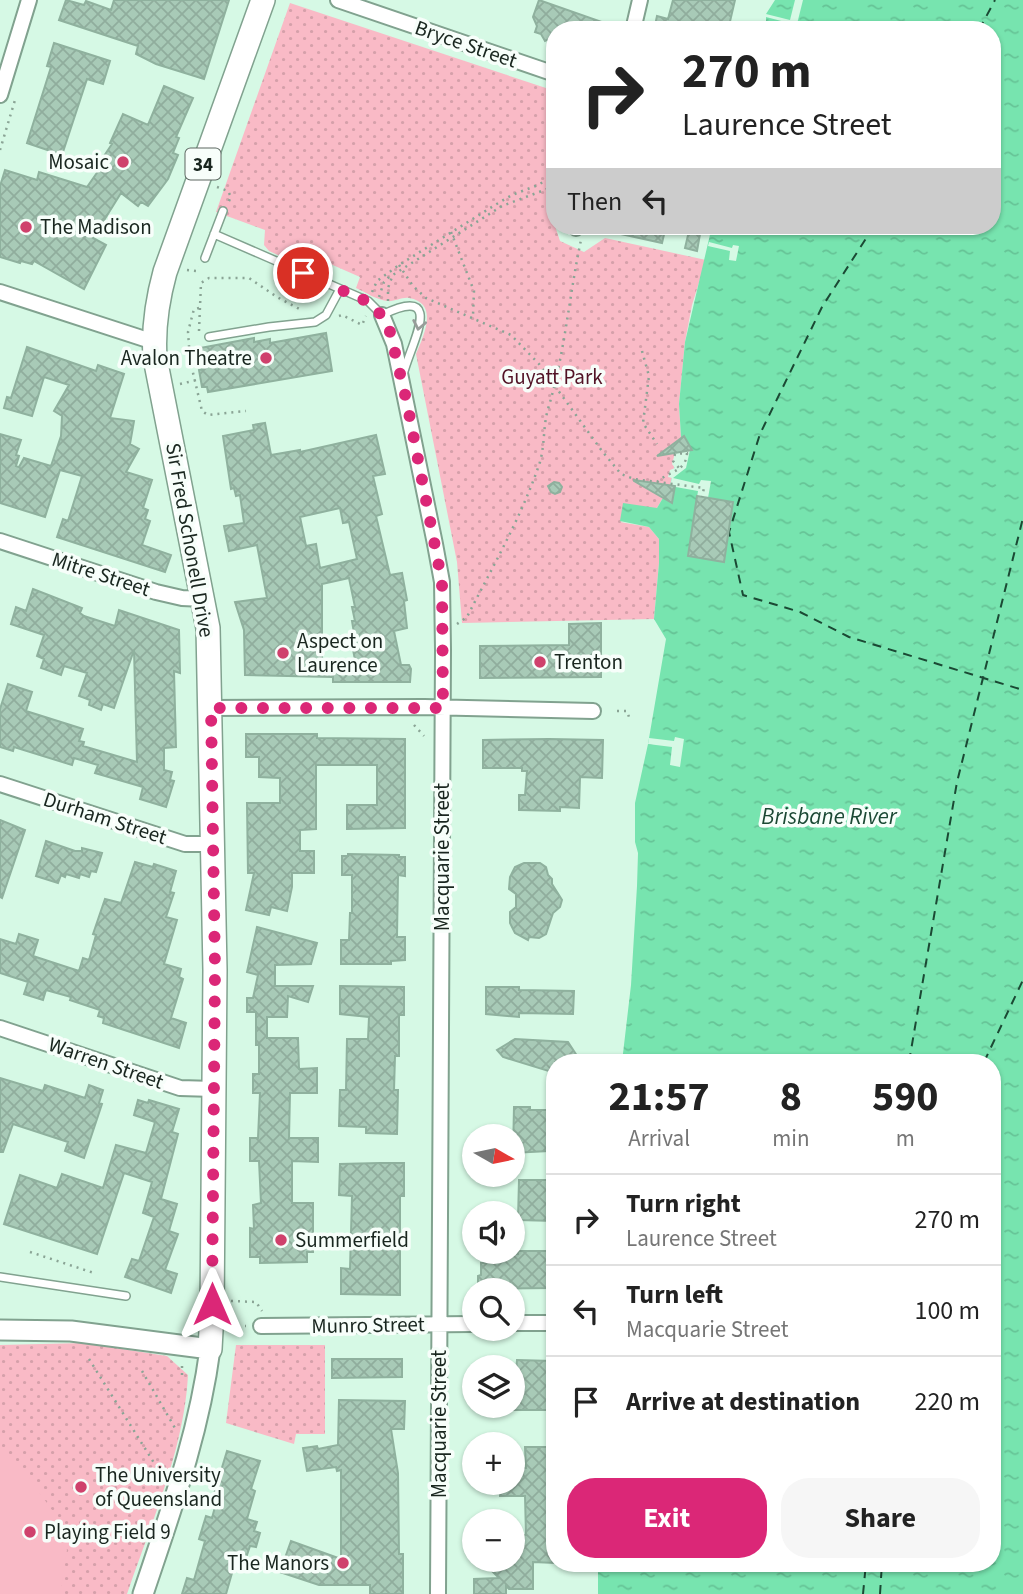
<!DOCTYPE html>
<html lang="en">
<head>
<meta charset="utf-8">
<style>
  body { margin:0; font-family:"Source Sans 3",sans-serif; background:#f6f6f6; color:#222; height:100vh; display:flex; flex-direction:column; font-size:26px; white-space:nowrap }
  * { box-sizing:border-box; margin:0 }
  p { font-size:23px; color:#767676 }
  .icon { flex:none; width:38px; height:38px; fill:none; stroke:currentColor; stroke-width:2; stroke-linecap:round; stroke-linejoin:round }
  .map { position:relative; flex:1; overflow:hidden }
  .panel { position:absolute; left:546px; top:1054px; width:455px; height:518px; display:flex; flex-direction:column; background:#fff; border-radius:28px; box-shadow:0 2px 5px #0004 }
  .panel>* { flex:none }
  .banner { position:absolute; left:546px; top:21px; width:455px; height:214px; border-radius:28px; box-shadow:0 2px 5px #0004; background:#fff; color:#222; overflow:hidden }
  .needle { width:46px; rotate:99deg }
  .buttons { position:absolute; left:462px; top:1124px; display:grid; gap:14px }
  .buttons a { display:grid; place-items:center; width:63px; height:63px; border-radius:50%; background:#fff; box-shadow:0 2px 5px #0004; font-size:35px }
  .pin { position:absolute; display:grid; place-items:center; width:60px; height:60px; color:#fff; margin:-30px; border:4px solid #fff; border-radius:50%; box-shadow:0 2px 7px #0007 }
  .me { position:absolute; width:77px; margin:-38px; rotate:0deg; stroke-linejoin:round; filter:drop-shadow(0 0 5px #0008) }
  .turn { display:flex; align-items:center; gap:24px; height:147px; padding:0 21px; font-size:32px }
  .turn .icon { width:91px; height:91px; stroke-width:2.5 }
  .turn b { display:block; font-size:49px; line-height:60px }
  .then { display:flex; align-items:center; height:66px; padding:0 21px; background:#0003; gap:14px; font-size:26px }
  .eta { display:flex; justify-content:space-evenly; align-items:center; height:119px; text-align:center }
  .eta b { font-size:42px; font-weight:700; line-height:49px }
  .cta { display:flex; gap:14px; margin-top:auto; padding:14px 21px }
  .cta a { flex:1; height:80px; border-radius:28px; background:#db2777; color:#fff; font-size:28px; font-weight:700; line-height:80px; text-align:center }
  .cta a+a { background:#f6f6f6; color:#222 }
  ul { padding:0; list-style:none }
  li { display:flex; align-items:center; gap:21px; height:91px; padding:0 21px; border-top:2px solid #e0e0e0 }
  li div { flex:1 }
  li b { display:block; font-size:26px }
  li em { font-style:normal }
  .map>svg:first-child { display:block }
</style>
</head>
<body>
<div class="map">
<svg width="1023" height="1594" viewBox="0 0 1023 1594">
  <defs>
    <pattern id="grass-dots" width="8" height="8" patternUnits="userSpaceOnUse" patternTransform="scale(1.75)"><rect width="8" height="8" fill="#f9bac6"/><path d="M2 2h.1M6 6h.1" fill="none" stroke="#d5a0aa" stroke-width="1.8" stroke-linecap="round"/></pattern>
    <pattern id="water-ripples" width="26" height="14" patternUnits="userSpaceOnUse" patternTransform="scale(1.75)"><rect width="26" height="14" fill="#77e4af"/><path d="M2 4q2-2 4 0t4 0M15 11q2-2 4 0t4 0" fill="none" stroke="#66c396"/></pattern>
    <pattern id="building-cross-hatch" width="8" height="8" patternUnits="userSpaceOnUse" patternTransform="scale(1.75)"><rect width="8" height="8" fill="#a8cab7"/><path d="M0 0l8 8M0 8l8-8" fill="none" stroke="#90ad9d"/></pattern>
  </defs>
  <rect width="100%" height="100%" fill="#d6f9e5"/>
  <path fill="url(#grass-dots)" d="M290,3L555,91L554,223L560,241L584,252L605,238L706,260L692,305L685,342L679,404L681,437L670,486L657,508L620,522L649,527L659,539V563L654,619L462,623L457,562L416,354C423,337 440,303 409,298C401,297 395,302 387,301C377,300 365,292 356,288L360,277L294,248L289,260L269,251L264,245L265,230L216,212Z
    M84,1343L167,1356L188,1375C184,1450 151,1523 127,1594H0V1345Z
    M236,1345H325V1434H296L294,1444L226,1423Z"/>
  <path fill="#f9bac6" d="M0,1452L27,1475L54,1513L67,1550L60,1594H0Z"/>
  <path fill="url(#water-ripples)" d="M775,0H1023V1594H598V1563H992V1062H622L631,985L637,886L638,853L635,842V803L648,744L666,639L654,619L659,563V539L649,527L620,521L623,503L657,508L670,486L676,462L681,437L679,404L685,342L712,226H992V30H766V14Z"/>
  <path fill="#d6f9e5" d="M795,0H803L796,28L789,26V23L766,17V14L790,20Z
    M709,242L732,248L733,245L739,246L736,261L729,260L730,251L708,246Z
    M690,450L686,468L673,478L699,484L701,480L711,481L708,498L733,502L724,562L688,556L698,491L670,486L672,478L668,477L670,470L675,468L672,464L675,453Z
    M675,737L684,739L680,767L670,765L672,747L648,744L649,738L674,741Z"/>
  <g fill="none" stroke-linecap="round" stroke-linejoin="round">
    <path stroke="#1b4934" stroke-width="2" stroke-dasharray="9 7" stroke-linecap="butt" d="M979,30L995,0
      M874,226L822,307L760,434L729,532L743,595L800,612L849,637L1023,690
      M909,1062L957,782L1023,518
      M984,1062L1023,980
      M863,1594L866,1563
      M880,1594L882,1563"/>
  </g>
  <path fill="url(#building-cross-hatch)" stroke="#8fb19e" stroke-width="2" fill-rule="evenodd" d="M66,0L84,5L86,1L111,10L114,0H229L204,79L156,64L136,54L138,46L59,20Z
    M539,0L619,28L618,30H555V36L545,41L541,34L535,32L537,26L533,17Z
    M673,0H735L728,30H654L657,16L668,19Z
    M54,43L110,61L103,84L87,79L62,155L27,143L51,67L47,66Z
    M164,86L193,98L176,137L179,138L173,153L178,155L168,179L148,206L141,202L138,206L121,193L93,238L106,245L84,289L34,261L32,264L21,261L20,263L0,257V186L5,170L37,180L39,172L87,187L101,167L98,165L112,144L110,143L123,114L148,125Z
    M608,226H666L662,243L607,231Z
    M689,231L700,234L697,251L685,248Z
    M326,333L332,371L208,392L207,387H202L199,370L204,369L200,348L254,338V342L270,339V343Z
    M27,347L96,371L98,365L124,374L110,418L134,421L130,444L139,449L126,472L152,480L143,508L148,510L145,519L150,521L142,545L171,555L165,572L57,537L63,519L68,521L82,476L60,470L45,517L0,503V434L21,440L16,455L19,456L16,466L19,467L24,458L51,466L61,436L62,416L54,411L69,385L44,377L32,416L4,408L7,397L11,398Z
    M265,423L271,455L300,450V452L376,435L385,474L373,476L382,514L376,516L390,575L402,573L407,600L404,601L407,628L394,631L401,665H409L411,669L410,682H333V677L245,675L244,630L235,602L267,598L257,545L229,551L224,526L244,523L240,495L236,496L234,488L231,489L223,436L254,430L253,425ZM340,508L343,523L349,522L357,559L320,568L316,544L306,546L300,517ZM349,578L355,607H352L355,621H352L354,633L350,634L356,665L322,664V584Z
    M684,436L692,450L657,456Z
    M634,480L675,486L672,503L634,481Z
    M554,482L559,483L562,487L560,492L555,494L551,492L548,486Z
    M697,496L733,502L724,562L688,556Z
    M33,589L82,608L80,613L84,616L115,626L119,610L179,630L180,673L174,671L176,747L164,748V770L172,772L170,780L174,781L166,807L140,799L143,787L95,773L98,765L74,758L72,765L14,747L13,751L0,747V709L8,684L32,692L26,711L83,729L79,741L84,742L83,746L137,762L134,650L114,708L103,704L101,710L89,705L90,700L79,696L87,673L64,666L61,675L41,668L44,659L37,656L44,635L11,624L16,607L26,611Z
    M601,623V677L480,678V646L569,645V624Z
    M246,734H317V738L405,739V828L347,829V805H377V765H316V829L300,830V851H314V873H292V887L287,911L271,907L269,915L246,910L254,873H248L247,803H280V778L259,777V757H246Z
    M549,739L603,740L602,778L580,777L579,808L560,807V811L519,810V795H525L527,771H522V768H483V740Z
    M0,820L25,830L2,898L0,897Z
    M46,841L75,851H82V848L102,853L96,872L91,871L89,877L80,874L79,878L66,874L65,877L61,875L58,883L36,876Z
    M348,854L399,855V857H405V876L398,875L397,937H405V960L391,961V964H341V940H349L350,913H352V875H342V856H348Z
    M135,862L153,867L154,864L176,871L170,892L174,893L166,917L177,920L164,964L181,969L179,977L183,979L171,1018L186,1023L179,1048L103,1023L104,1018L98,1016L100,1010L70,1000L71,997L46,990L43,1000L24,994L28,982L0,973V939L16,944L19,934L38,940L33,956L79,971L83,958L89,960L96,935L93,934L105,899L121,903Z
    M524,863H540L546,867L548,875L552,879V884L562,900L560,907L553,913L546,934L539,938L529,937L528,940L515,933L510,923V912L516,907V894L509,889L510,877L515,867Z
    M257,927L317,943L311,964L275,965V986H313L308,1002L288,996L287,1017H267V1038H298L299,1069L317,1068V1093H290L289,1138H318V1162L292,1161V1203H313V1252H307V1262L260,1263V1257H250V1228L254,1229L253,1205L261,1203L259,1161H250V1138H258L260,1093H253V1074H259V1045H256V1012H247V998H253L258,975L247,972Z
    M340,986L404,987V1015H399V1056H395L394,1090H398L397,1134L366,1133V1127L339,1126L340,1090H346L347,1039H368L369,1017L340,1014Z
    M486,987H519V990L574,991L573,1014L519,1013V1017L486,1014Z
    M515,1039L568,1042L581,1062H555V1073L503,1057L497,1050Z
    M0,1078L43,1091L45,1085L85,1098L89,1085L103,1090L99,1103L102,1104L84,1158L65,1151L68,1142L13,1124L3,1152H0Z
    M138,1100L148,1103L149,1100L179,1109L172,1132L178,1134L161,1199L177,1204L169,1231L178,1234L165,1270L177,1274L171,1293L125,1277L132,1259L139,1261L154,1217L143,1213L152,1182L124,1173L97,1254L4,1224L20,1175L57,1188L62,1174L103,1188L116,1145L146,1153L155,1122L134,1115Z
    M514,1107H530V1110H547V1114H555V1147H548V1151L513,1153Z
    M380,1163H404V1196H400V1295L341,1294V1268L350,1269L352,1196L339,1195L340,1164Z
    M519,1180H555V1221L518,1220Z
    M518,1251H552V1288L478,1289V1276L481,1275V1263H485V1255L518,1254Z
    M332,1359H402V1377L332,1378Z
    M517,1360L552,1361L550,1410H513Z
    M339,1400L405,1401L404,1429H391L398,1473L399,1554H403V1594H370V1585H319L280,1572L291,1541L341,1559V1470L337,1471L336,1467L307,1471L303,1448L317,1446L318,1449L338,1445Z
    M525,1447H555V1563L533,1562V1589H509L506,1586V1594H474V1579L499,1578L480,1559H513V1534L526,1535L525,1496H500V1482H513V1468H526Z
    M227,1451L260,1461L251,1489L255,1491L247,1519L257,1522L254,1531L260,1533L256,1547L250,1546L247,1555L238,1552L226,1594H182L187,1578L194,1580L205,1541L199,1539L206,1516L212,1518L218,1496L214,1494Z"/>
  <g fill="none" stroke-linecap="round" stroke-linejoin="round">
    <g stroke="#81a28f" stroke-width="10">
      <path id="lane" d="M214,234L368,301L382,315C448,283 410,345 403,375
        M205,258L223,211
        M209,337L269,327L315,322L326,315L340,289
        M0,1277L126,1296"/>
    </g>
    <g stroke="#81a28f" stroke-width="18">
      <path id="street" d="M338,0L555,74
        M633,30L640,0
        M0,95L29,0
        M576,228L578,226
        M0,292L154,342
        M382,315L394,344L435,544L442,582L443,650L438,1594
        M0,541L156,592L182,598L204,599
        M210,708L424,707L593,711
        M0,784L185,844H212
        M0,1028L180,1088L214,1089
        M513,1323H555
        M261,1326L474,1324"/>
    </g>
    <g stroke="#81a28f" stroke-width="23">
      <path id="secondary" d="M0,1330L71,1331L210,1349C199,1434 170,1513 143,1594"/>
    </g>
    <g stroke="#81a28f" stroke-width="26">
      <path id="primary" d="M210,1349L212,1312L215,970L208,628L155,358C153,328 157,301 165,272L263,0"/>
    </g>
    <path stroke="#8aa495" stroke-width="2.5" stroke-dasharray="2 5" stroke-linecap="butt" d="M0,150L15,100
      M217,187L228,191L231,197L228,203
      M451,232L474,291L473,315
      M399,265L413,286L426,298L511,335L539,364L602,451L621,474L634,479L704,488L702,497
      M187,270L196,271L199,267
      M372,292L377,281L399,265L495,205L512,195L538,185L548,179L555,169
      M379,297L384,282L388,278L502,206L555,186
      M388,301V288L392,277
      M199,308L194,309L188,332L190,360L202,411L208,415L246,411
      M339,316L342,315L362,325L366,316
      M199,331L201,283L209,278H249L277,297L303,311
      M642,351L649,376L643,423L657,444
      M180,384L201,379
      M657,482C669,471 686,472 687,453L675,454L673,461L680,469
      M457,624L467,617C493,566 522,516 540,462C545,444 543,426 548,409C565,353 569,296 581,240
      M617,711H627L629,717
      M414,725L424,736
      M30,1252L94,1273
      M231,1301L256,1302L262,1311
      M231,1326H246
      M89,1359L161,1474
      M142,1371L175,1428
      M182,1375V1366"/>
    <use href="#lane" stroke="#fff" stroke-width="7"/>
    <use href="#street" stroke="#fff" stroke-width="14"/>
    <use href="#secondary" stroke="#fff" stroke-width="19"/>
    <use href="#primary" stroke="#fff" stroke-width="23"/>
  </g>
  <defs><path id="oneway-chevron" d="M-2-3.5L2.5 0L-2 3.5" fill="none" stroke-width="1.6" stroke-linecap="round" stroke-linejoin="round" transform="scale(1.75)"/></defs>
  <use stroke="#989d9a" href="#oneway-chevron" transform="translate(419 325) rotate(101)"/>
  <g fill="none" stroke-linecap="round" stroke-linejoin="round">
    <path stroke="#db2777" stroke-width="12" stroke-dasharray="0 21.6" d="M212,1304L215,970L211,708H443L442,582L407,403L390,332L385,320L371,303L303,273"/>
  </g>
  <g fill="#cf416c" stroke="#f7fefa" stroke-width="2.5">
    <circle cx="123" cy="162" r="7"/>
    <circle cx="26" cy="227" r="7"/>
    <circle cx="266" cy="358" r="7"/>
    <circle cx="283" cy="653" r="7"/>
    <circle cx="540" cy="662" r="7"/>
    <circle cx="281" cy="1240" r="7"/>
    <circle cx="81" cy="1487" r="7"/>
    <circle cx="30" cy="1532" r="7"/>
    <circle cx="343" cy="1563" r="7"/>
  </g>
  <g text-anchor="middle" stroke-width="7" stroke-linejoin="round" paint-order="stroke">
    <rect fill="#f7fefa" stroke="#5c6761" stroke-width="2" x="185.5" y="148.5" width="35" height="31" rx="5"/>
    <g font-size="19" font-weight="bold" fill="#19261f">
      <text x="203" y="171">34</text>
    </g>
    <g font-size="21" fill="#19261f" stroke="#f7fefa">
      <text transform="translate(466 44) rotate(19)" y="7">Bryce Street</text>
      <text transform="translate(190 540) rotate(80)" y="7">Sir Fred Schonell Drive</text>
      <text transform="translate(101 574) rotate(18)" y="7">Mitre Street</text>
      <text transform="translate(105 818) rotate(18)" y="7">Durham Street</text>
      <text transform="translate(442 857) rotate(-90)" y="7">Macquarie Street</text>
      <text transform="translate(106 1063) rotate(19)" y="7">Warren Street</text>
      <text transform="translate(368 1325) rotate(-1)" y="7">Munro Street</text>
      <text transform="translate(439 1424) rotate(-90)" y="7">Macquarie Street</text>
    </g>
    <g font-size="21" fill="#19261f" stroke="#f7fefa" text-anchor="start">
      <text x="109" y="169" text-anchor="end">Mosaic</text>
      <text x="40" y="234">The Madison</text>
      <text x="252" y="365" text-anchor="end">Avalon Theatre</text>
      <text x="297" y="648">Aspect on<tspan x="297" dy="24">Laurence</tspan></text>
      <text x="554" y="669">Trenton</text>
      <text x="295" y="1247">Summerfield</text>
      <text x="95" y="1482">The University<tspan x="95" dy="24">of Queensland</tspan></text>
      <text x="44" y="1539">Playing Field 9</text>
      <text x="329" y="1570" text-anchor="end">The Manors</text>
    </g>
    <g font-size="21" fill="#521326" stroke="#f7fefa">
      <text x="552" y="384">Guyatt Park</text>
    </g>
    <g font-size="23" font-style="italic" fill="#1b4934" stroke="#f7fefa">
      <text x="829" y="824">Brisbane River</text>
    </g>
  </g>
</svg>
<div class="buttons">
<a><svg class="needle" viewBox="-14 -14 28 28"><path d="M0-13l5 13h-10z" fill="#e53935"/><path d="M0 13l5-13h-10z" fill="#767676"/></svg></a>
<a><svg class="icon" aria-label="sound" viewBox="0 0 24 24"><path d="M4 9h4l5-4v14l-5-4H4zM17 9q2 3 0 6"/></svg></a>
<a><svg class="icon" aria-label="search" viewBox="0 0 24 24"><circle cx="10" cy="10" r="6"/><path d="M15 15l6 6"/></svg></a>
<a><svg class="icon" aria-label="layers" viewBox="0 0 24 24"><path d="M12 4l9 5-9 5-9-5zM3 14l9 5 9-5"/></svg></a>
<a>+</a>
<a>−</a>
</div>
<div class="pin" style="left:303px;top:273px;background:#d93025"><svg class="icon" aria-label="arrive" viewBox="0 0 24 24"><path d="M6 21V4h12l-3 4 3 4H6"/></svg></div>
<svg class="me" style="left:212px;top:1304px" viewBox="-20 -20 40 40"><path d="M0-17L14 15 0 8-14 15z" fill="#db2777" stroke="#fff" stroke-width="4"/></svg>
<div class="banner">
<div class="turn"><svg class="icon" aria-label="right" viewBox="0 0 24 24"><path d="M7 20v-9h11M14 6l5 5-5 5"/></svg><div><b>270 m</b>Laurence Street</div></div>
<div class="then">Then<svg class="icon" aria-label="left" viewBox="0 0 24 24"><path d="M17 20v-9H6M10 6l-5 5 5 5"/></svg></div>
</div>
<section class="panel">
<div class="eta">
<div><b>21:57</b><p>Arrival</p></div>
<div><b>8</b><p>min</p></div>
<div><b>590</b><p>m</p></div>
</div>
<ul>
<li><svg class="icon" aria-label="right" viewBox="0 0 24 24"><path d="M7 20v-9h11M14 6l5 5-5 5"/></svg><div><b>Turn right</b><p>Laurence Street</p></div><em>270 m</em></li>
<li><svg class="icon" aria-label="left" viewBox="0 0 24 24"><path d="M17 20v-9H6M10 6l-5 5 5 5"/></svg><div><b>Turn left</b><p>Macquarie Street</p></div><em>100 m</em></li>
<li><svg class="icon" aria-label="arrive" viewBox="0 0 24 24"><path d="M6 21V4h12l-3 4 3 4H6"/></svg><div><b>Arrive at destination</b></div><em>220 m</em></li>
</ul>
<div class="cta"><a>Exit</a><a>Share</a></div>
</section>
</div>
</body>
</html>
